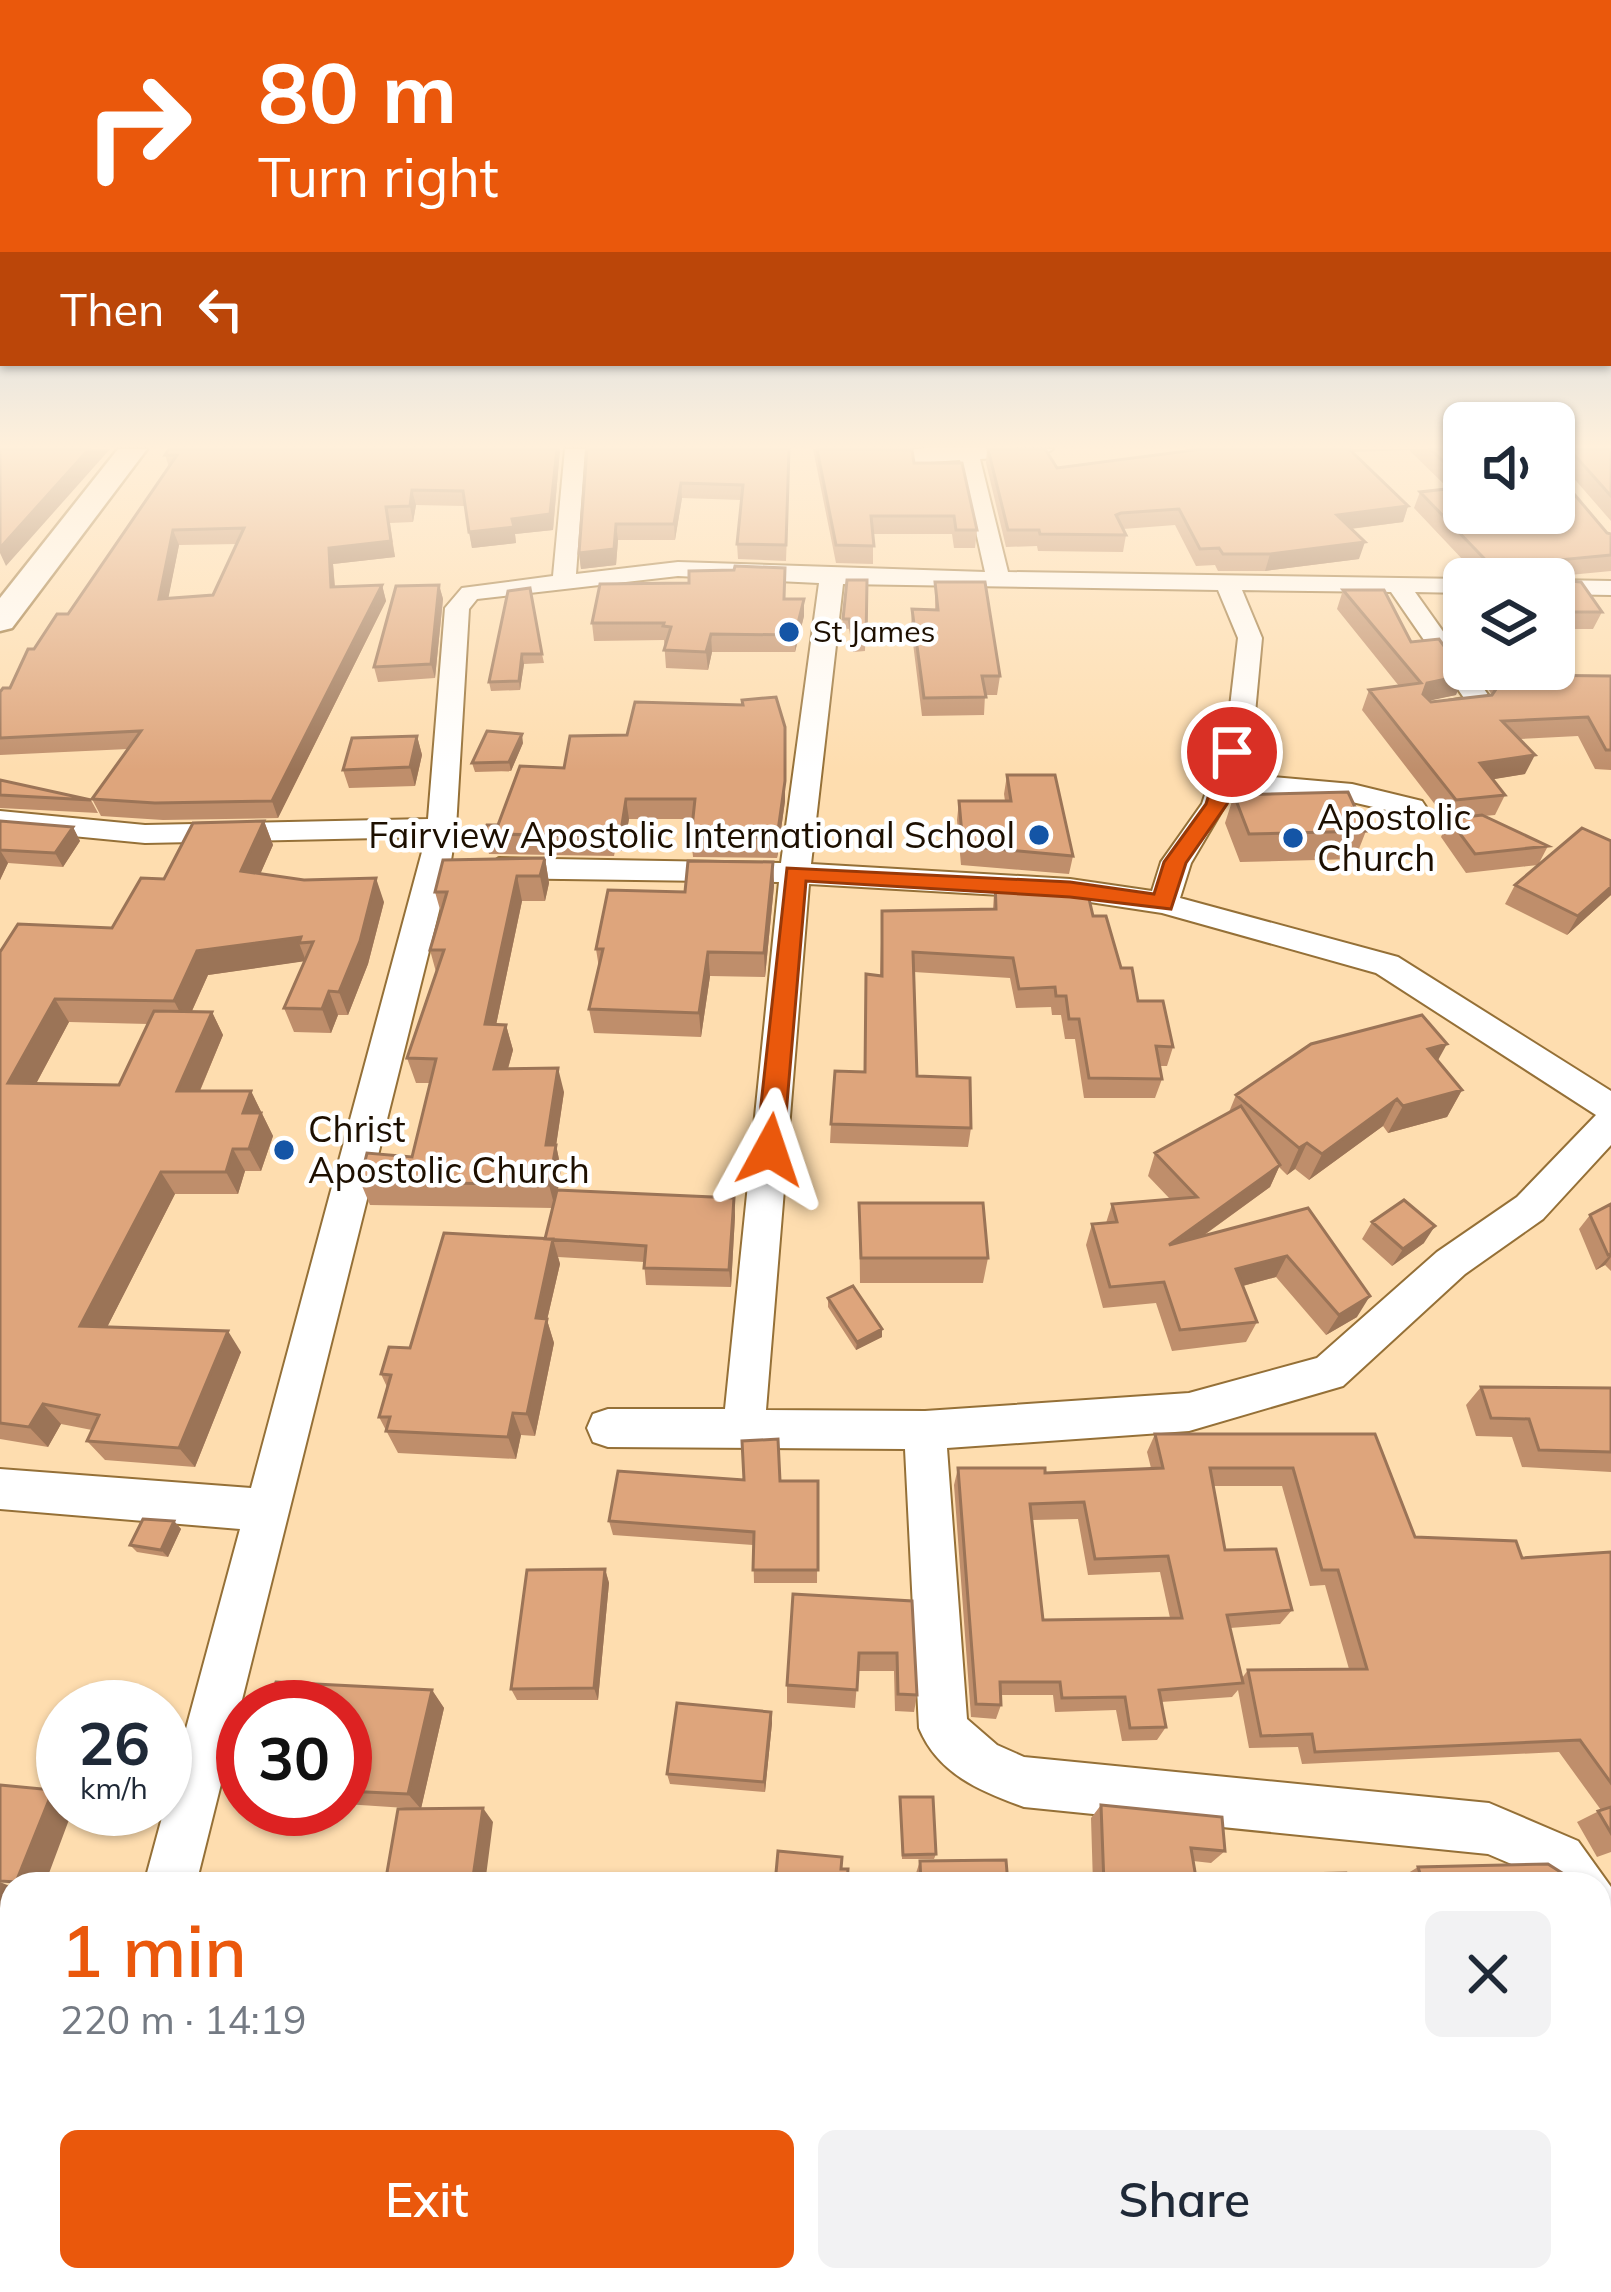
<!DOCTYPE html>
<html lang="en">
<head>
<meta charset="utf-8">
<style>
  body { margin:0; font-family:Mulish,sans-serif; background:#f2f2f3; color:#1f2937; height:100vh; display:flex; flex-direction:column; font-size:45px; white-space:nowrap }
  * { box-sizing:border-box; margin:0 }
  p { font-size:39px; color:#747a83 }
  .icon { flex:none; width:66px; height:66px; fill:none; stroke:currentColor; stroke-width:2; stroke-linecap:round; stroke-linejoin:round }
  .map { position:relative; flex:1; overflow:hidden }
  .drawer { position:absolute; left:0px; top:1872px; width:1611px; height:420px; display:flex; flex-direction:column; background:#fff; border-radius:36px 36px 0 0; box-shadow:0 3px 9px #0004 }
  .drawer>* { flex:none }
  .top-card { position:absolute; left:0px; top:0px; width:1611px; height:366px; box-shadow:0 3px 9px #0004; background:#ea580c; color:#fff; overflow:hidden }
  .buttons { position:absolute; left:1443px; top:402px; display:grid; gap:24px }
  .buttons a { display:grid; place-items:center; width:132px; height:132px; border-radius:18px; background:#fff; box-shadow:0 3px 9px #0004; font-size:60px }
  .speed { position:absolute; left:36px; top:1680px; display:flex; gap:24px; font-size:60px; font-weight:700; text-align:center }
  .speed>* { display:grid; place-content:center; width:156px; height:156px; border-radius:50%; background:#fff; box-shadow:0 3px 9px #0004; line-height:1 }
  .speed small { font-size:30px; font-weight:400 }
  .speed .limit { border:18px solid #d22; background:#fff; color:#111 }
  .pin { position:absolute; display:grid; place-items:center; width:102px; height:102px; color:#fff; margin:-51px; border:6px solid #fff; border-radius:50%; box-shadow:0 3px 12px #0007 }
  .me { position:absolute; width:132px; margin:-66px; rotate:5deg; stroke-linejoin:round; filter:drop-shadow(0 0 9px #0008) }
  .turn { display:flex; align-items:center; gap:42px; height:252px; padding:0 60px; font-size:54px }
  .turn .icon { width:156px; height:156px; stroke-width:2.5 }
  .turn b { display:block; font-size:84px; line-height:102px }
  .then { display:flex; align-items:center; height:114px; padding:0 60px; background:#0003; gap:24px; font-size:45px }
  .round { display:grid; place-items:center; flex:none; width:126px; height:126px; border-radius:18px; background:#f2f2f3 }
  .headline { display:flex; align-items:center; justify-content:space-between; height:204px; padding:0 60px }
  h1 { font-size:72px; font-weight:600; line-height:90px; color:#ea580c }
  .primary-button { display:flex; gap:24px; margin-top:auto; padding:24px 60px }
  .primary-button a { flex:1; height:138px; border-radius:18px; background:#ea580c; color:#fff; font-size:48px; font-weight:600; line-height:138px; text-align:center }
  .primary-button a+a { background:#f2f2f3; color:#1f2937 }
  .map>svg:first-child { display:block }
</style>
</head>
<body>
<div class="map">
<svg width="1611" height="2292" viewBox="0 0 1611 2292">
  <rect width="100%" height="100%" fill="#feddaf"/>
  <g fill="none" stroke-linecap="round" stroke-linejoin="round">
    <g stroke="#957037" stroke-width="4">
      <path id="street" d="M565,449H585L576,574L678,562L985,572L960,460L900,464L890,458C915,439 1018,449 1053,449L1043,455L980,459L1008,572L1464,579V593L1415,592L1464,661V669H1470L1491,699L1480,712L1426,717L1422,711L1426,705L1464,698L1391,592L1242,590L1262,638L1254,724L1239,774L1352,784L1422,801L1426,807L1412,816L1352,802L1234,790L1191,863L1180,898L1398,957L1611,1091V1145L1543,1219L1465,1274L1343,1386L1189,1431L947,1448L967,1719L997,1745L1024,1757L1489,1803L1578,1841L1611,1887V1950L1599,1945V1884H1547L1542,1877L1488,1854L1024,1807C980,1791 938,1774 919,1728L905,1449L608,1447L593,1442L587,1428L593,1414L608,1409H725L779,882L499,878L484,868L499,858L781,863L819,583L678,576L477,599L469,609L456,828L450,867L196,1884H144L240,1529L0,1509V1469L251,1488L426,837L145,843L0,829V811L145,825L428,819L445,608L462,588L553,576ZM843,584L1218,590L1238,638L1228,724L1202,804L1161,862L1152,891L1070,879L811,864ZM809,884L1070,899L1162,913L1376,973L1596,1115L1517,1197L1437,1252L1317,1358L1189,1393L925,1411L766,1410Z
        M1554,580L1611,581V595L1554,594Z
        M36,2280H98L95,2292H33Z"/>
    </g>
    <g stroke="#957037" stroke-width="5">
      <path id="secondary" d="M118,449H147L12,628L0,631V598Z"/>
    </g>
    <use href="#street" fill="#fff" fill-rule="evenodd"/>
    <use href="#secondary" fill="#fff" fill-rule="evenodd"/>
  </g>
  <path fill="#bf8e6b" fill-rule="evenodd" d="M560,449L553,530L515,534L516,543L472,548L465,506L416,505L413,522L390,523L395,557L333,564L335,587L382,585L386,601L278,818L163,820L101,816L92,799L128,749L0,755V692L10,688L34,649L68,614L169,467L165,455ZM237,544L213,595L168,598L179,545Z
    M587,449H790L786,561L738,559L737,544L742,500L682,498L675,540H618L616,565L581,569L579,553Z
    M813,449H903L901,451L977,530L975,548H954L952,534H873V564L836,563Z
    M987,449L1057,468L1202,449H1464V513L1554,449H1611V521L1564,467L1558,466V475L1607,533L1611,534V571L1559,576V580L1602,612L1593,629H1554V579H1481L1414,508L1420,492L1449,489L1409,450L1352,452L1408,506L1403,522L1351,529L1359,559L1265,571H1218L1215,565L1196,566L1175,525L1123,529L1126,535L1123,552L1038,551L1037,546L1006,547L986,463Z
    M867,580L865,651L853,652L849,629L842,628L843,619Z
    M935,582L1000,676L997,695H985L984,715L922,716L911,627L912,609L935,610Z
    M1453,582H1464V629L1446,599Z
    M439,585L443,599L435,678L378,682L374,667Z
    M1343,590L1411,642L1456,695L1430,700L1431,702L1492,695L1475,669H1515L1519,675L1611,676V770L1595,769L1578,736L1520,739L1525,774L1493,779L1505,795L1495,815L1484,816L1548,846L1538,865L1466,873L1441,837L1449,819L1447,820L1362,710L1369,690L1399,686L1337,609Z
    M508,591L542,654L544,663L524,664L520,690L491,691L489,682Z
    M785,599H804V616L795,652H712L708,670L666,668L664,640L594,641L592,623Z
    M417,736L422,755L415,786L349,788L343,770Z
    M523,743L511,771L475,772L472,763Z
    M520,766L785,801L777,858L693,857L691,837L693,819H629L623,851H615L614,856L489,854L484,834L498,825Z
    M1007,775L1073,856L1069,874L961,865L957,820L959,801H1005L1004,794Z
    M0,780L91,800L98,813L0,808Z
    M1234,795L1366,831L1355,859L1240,862L1225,823Z
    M0,821L73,827L80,841L63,867L8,863L0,880Z
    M264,821L273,845L260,874L384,902L368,964L348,1015H338L331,1033L294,1032L284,1008L304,961L208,975L192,1011L212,1012L223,1035L200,1091H251L273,1136L261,1171H245L238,1194H175L107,1327L241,1352L195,1467L105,1460L87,1441L92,1430L61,1424L48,1447L0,1439V952L112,928L164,879ZM69,1022L148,1024L119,1085L36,1084Z
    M1611,841V895L1567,935L1505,904L1515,885Z
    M545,858L549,883L545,901H522L496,1025H506L513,1050L508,1069L564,1092L556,1145L561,1169L558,1190L734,1198L735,1216L731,1287L646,1285L644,1262L558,1257L560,1264L547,1320L554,1343L535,1436L521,1435L516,1459L398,1453L379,1417L387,1387L381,1374L410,1348L545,1239L553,1208L370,1205L360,1181L412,1157L430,1083H416L407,1058L436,972L430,950L441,913L435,892Z
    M773,862L774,886L765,977L710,976L701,1037L594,1033L589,1009L599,968L596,949L685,892Z
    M995,879L1093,916L1138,1001L1173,1047L1167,1066H1159L1162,1079L1155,1098H1084L1075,1039H1065L1061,1015H1052L1051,1007L1016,1008L1010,978L914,972L917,1076L971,1128L968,1147L830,1143L831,1124L864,1072L880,975L882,911L993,909Z
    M1438,1061L1462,1090L1447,1117L1388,1133L1383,1126L1309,1180L1295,1169L1287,1175L1279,1167L1270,1187L1203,1236L1308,1208L1357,1317L1326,1335L1276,1277L1243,1286L1257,1322L1246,1342L1172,1351L1156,1303L1103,1308L1086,1245L1092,1224L1106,1223L1112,1204L1170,1199L1148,1176L1155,1153L1229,1112L1236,1095Z
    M859,1203L988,1258L983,1283H860Z
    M1611,1204V1271L1605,1265L1596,1270L1579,1229L1590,1215Z
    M1372,1222L1424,1243L1392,1266L1362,1239Z
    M828,1298L882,1337L856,1350L828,1307Z
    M1481,1387L1611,1388V1472L1522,1467L1512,1437L1476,1436L1466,1405Z
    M1155,1434H1375L1415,1537L1522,1558L1611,1552V1852L1597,1857L1577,1822L1601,1810L1559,1752L1302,1764L1298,1747L1249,1748L1238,1690L1232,1697L1161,1702L1166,1727L1157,1740L1122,1741L1116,1710L1055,1712L1053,1695H1001V1705L996,1719L971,1717L954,1485L958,1468L1045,1473L1151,1468L1147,1452ZM1213,1486H1282L1310,1586L1325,1585L1349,1669L1248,1670L1242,1678L1230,1628L1280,1624L1292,1610L1225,1550ZM1078,1519L1088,1575L1160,1572L1170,1618L1043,1620L1032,1520Z
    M780,1481H818L817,1583H754L753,1545L613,1535L609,1521Z
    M174,1521L181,1529L168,1557L137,1552L130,1545Z
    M605,1569L609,1583L598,1700H517L511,1689Z
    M912,1601L917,1695L914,1712L895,1711L894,1671H858L855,1708L787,1703V1685Z
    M432,1690L444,1708L421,1808L493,1822L421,1809L345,1804V1707Z
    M771,1712L772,1723L765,1792L670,1784L667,1774Z
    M900,1797L936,1854L934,1859H902Z
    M1101,1805L1225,1851L1211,1863L1193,1861L1197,1884H1093L1091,1818Z
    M920,1861L1008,1884H917L916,1873Z
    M1418,1867L1570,1878L1584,1884H1401L1400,1878Z
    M1299,1874L1349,1884H1288Z
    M1599,1928L1611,1964V2013L1599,2016Z"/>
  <path fill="#9b7457" d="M89,449H110L6,566L0,553V548Z
    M557,449H560L553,530L515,534L516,543L472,548L469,532L512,519Z
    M681,483L682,498L675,540L674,524Z
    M412,490L416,505L413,522L410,506Z
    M1408,506L1403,522L1332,531L1337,515Z
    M386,507L395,557L333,564L336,603L331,587L329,548Z
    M616,524L618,540L616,565L581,569L579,553Z
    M173,530L179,545L165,615L159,599Z
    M1365,542L1359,559L1265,571L1270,554Z
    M382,585L386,601L278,818L272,801Z
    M439,585L443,599L435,678L431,664Z
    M804,599V616L795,652V635Z
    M711,634L712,652L708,670L706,652Z
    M522,654L524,664L520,690L519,681Z
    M1465,675L1456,695L1419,703L1427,683Z
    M522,734L523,743L511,771L509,762Z
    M417,736L422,755L415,786L410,767Z
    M785,747V801L777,858V838Z
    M1535,755L1525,774L1471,783L1480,763Z
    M626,799L629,819L623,851L621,831Z
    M264,821L273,845L251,895L241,871Z
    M73,827L80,841L63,867L55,853Z
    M0,850L8,863L0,880Z
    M545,858L549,883L545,901L540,876Z
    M773,862L774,886L765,977L764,953Z
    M517,876L522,901L491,1049L485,1024Z
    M376,878L384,902L368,964L348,1015L339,992Z
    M1611,887V895L1567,935L1578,916Z
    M301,937L299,943L306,961L208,975L186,1024L174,1001L197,951Z
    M708,952L710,976L701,1037L699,1013Z
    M329,991L338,1015L331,1033L322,1009Z
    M55,999L69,1022L24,1106L8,1083Z
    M212,1012L223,1035L190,1114L177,1091Z
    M506,1025L513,1050L501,1093L494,1069Z
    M1447,1044L1432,1071L1428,1049Z
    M558,1068L564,1092L555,1153L556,1145L561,1169L555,1208L549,1185L546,1145Z
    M1462,1090L1447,1117L1388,1133L1403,1106Z
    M251,1091L273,1136L261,1171L249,1149L243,1113Z
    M1397,1099L1383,1126L1309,1180L1322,1154Z
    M1307,1143L1295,1169L1287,1175L1299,1148Z
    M233,1149L245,1171L238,1194L226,1172Z
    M1280,1165L1270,1187L1161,1266L1169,1245Z
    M161,1172L175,1194L97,1347L80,1326Z
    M734,1198L735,1216L731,1287L729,1270Z
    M1435,1226L1424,1243L1392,1266L1403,1249Z
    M553,1239L560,1264L547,1320L554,1343L535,1436L527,1414L536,1318Z
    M1611,1254V1257L1605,1265L1596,1270Z
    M1287,1256L1276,1277L1227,1290L1236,1269Z
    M1370,1296L1357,1317L1326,1335L1339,1315Z
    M882,1329V1337L856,1350L857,1342Z
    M228,1331L241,1352L195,1467L179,1448Z
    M43,1404L61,1424L48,1447L29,1427Z
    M513,1413L521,1435L516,1459L508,1437Z
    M174,1521L181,1529L168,1557L161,1550Z
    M605,1569L609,1583L598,1700L594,1688Z
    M432,1690L444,1708L421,1809L408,1794Z
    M771,1712L772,1723L765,1792L764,1782Z
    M53,1790L63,1795V1809H73L45,1884H21L16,1882Z
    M483,1808L493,1822L485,1884H472Z
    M0,1882L12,1887V1916L0,1947Z
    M331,2280H349L347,2292H329Z"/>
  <path fill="#dea57c" stroke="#9b7457" stroke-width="3" fill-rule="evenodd" d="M0,449H89L0,548Z
    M169,449H557L550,514L512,519L514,527L469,532L463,491L412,490L410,506L386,507L391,541L329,548L331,587L382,585L272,801L155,803L92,799L141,731L0,738V692L3,688H10L28,649H34L57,614H68L177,455H165ZM244,528L213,595L159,599L173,530Z
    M587,449H789L786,545L737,544L743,485L681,483L674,524H616L614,549L579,553Z
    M817,449L912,450L914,463H962L977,530H956L954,516H871L874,546L836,545Z
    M988,449H1045L1057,468L1202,449H1349L1408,506L1337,515L1365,542L1270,554H1223L1219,548L1200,549L1179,509L1121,513L1116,515L1126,535L1040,534L1039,530H1008Z
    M1430,449H1464V481Z
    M1554,449H1558V475L1607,533L1611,534V555L1558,560L1559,580L1581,582L1602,612H1554V579H1504L1420,492L1464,487V513H1554Z
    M1563,449H1611V496L1571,451Z
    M735,566L785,568L784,599H804L795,635L711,634L706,652L664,650L671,627L663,626L664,623H592L600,584L689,583V571L734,570Z
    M847,580H867L866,642L854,643L849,619H843Z
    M935,582H985L1000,676H982L986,697L924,698L912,609L938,610Z
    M1453,582H1464V602Z
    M439,585L431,664L374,667L396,586Z
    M530,588L542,654H522L519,681L489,682L508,591Z
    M1343,590H1384L1411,642L1439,639L1465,675L1427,683L1423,694L1431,702L1492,695L1504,677L1498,669H1515L1519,675L1611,676V750H1606L1588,717L1502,721L1535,755L1480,763L1505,795L1456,800L1369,690L1421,683Z
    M776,697L785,727V781L777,838L691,837L695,799H626L621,831H612V836L484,834L487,825H498L520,766L564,768L570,736L627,735L635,702L743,705L742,700Z
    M487,731L522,734L509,762L472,763Z
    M417,736L410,767L343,770L352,738Z
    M1007,775H1055L1073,856L963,846L959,801H1011Z
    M0,780L91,800L0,795Z
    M1348,792L1366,831L1249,834L1234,795Z
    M1482,815L1548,846L1475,854L1449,819Z
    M0,821L73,827L55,853L0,850Z
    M264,821L241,871L304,880L376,878L360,941L339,992L329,991L322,1009L284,1008L313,942L299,943L301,937L197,951L174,1001L55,999L8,1083L119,1085L154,1011L212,1012L177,1091H251L243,1113H261L249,1149H233L226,1172H161L80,1326L228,1331L179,1448L87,1441L99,1415L43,1404L29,1427L0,1423V952L18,924L112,928L141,878L164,879L193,823Z
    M1582,828L1611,841V887L1578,916L1515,885Z
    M545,858L540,876H517L485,1024L506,1025L494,1069L558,1068L546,1145H556L549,1185L360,1181L367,1153L412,1157L436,1059L407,1058L444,950H430L447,892H435L443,860Z
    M688,861L773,862L764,953L708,952L699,1013L589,1009L603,949H596L608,890L685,892Z
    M995,879L1074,884L1087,890L1093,916H1106L1121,968H1132L1138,1001H1163L1173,1047L1156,1046L1162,1079L1089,1078L1079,1019H1069L1066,996H1056L1055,987L1019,989L1013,958L913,952L917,1076L970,1078L971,1128L831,1124L835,1071L865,1072L866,974L882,976V911L996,909Z
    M1422,1015L1447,1044L1428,1049L1462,1090L1403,1106L1397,1099L1322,1154L1307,1143L1299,1148L1236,1095L1311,1044Z
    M1241,1106L1280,1165L1169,1245L1308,1208L1370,1296L1339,1315L1287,1256L1236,1269L1257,1322L1180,1330L1164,1282L1110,1287L1092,1224L1117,1222L1112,1204L1197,1197L1155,1153Z
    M557,1190L734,1198L729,1270L644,1268L646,1246L545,1239Z
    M1404,1200L1435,1226L1403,1249L1372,1222Z
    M859,1203H983L988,1258H861Z
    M1611,1204V1254L1608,1255L1590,1215Z
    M444,1233L553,1239L536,1318L547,1319L527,1414L513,1413L508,1437L386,1431L390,1417H379L391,1375L381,1374L389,1347L410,1348Z
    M853,1286L882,1329L857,1342L828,1298Z
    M1481,1387L1611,1388V1452L1539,1450L1529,1419L1491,1418Z
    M1155,1434H1375L1415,1537L1516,1541L1522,1558L1611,1552V1783L1580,1740L1315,1752L1312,1734L1261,1736L1248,1670L1367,1669L1338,1570H1322L1293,1468H1210L1225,1550L1276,1549L1292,1610L1227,1615L1243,1683L1159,1690L1166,1727L1130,1728L1125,1697L1062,1698L1060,1682H1000L1001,1705L976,1704L958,1468H1045V1473L1163,1468ZM1084,1502L1095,1559L1168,1556L1182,1618L1043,1620L1030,1504Z
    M778,1439L780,1481H818V1570H753L754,1532L609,1521L618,1471L744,1480L742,1441Z
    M143,1519L174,1521L161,1550L130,1545Z
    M605,1569L594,1688L511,1689L527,1570Z
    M793,1594L912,1601L917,1695L898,1694L897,1653H859L857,1690L787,1685Z
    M276,1682L432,1690L408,1794L345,1791V1707H269Z
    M677,1703L771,1712L764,1782L667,1774Z
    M0,1785L53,1790L16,1882L0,1881Z
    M900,1797H933L936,1854L903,1855Z
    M1101,1805L1222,1817L1225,1851L1191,1848L1197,1884H1104Z
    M1611,1807V1833L1598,1811Z
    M483,1808L472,1884H385L398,1809Z
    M778,1851L842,1857L841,1869H848L847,1884H775Z
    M1006,1860L1008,1884H921L920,1861Z
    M1548,1864L1570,1878H1582L1584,1884H1423L1418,1867Z
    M1346,1873L1349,1884H1301L1299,1874Z
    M1599,1928L1611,1964V2009H1599Z
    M1611,2186V2276H1599V2188Z
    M75,2280H331L329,2292H71Z
    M808,2280H955V2292H807Z"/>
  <linearGradient id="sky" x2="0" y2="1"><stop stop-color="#8fbcec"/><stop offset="0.58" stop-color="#fff0db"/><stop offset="1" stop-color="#fff0db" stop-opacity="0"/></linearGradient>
  <rect width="1611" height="770" fill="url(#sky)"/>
  <path fill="#ea580c" stroke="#983908" stroke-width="3" d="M1232,746L1243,752L1227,804L1186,863L1171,909L1070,897L806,881L783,1150L770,1161L760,1157L756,1150L787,868L1070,882L1154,894L1164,862L1206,804L1222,752Z"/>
  <g fill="#1455a6" stroke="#fff" stroke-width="4.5">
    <circle cx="789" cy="632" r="12"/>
    <circle cx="1039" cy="835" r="12"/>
    <circle cx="1293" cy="838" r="12"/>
    <circle cx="284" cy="1150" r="12"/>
  </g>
  <g text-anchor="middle" stroke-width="9" stroke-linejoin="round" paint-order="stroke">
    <g font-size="30" fill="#1d0f00" stroke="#fff" text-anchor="start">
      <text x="813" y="642">St James</text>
    </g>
    <g font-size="36" fill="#1d0f00" stroke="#fff" text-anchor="start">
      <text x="1317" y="830">Apostolic<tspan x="1317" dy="41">Church</tspan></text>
      <text x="1015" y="848" text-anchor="end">Fairview Apostolic International School</text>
      <text x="308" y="1142">Christ<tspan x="308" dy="41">Apostolic Church</tspan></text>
    </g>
  </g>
</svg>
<div class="buttons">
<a><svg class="icon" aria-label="sound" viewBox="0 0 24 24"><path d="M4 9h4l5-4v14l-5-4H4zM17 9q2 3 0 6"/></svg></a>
<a><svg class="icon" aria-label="layers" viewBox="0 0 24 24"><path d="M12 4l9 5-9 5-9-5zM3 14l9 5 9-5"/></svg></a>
</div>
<div class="speed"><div>26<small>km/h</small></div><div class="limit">30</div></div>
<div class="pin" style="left:1232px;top:752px;background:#d93025"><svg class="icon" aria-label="arrive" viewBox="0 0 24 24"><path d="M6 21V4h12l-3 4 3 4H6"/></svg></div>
<svg class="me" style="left:770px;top:1150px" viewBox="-20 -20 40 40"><path d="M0-17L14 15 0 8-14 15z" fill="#ea580c" stroke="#fff" stroke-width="4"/></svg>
<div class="top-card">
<div class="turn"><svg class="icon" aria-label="right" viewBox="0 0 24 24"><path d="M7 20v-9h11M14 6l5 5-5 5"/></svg><div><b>80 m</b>Turn right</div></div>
<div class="then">Then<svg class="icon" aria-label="left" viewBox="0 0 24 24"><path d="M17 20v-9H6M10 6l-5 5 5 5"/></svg></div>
</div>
<section class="drawer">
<div class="headline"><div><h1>1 min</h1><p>220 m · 14:19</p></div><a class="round"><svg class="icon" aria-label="close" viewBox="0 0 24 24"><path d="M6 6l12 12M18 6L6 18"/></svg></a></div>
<div class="primary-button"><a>Exit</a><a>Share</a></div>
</section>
</div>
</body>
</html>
